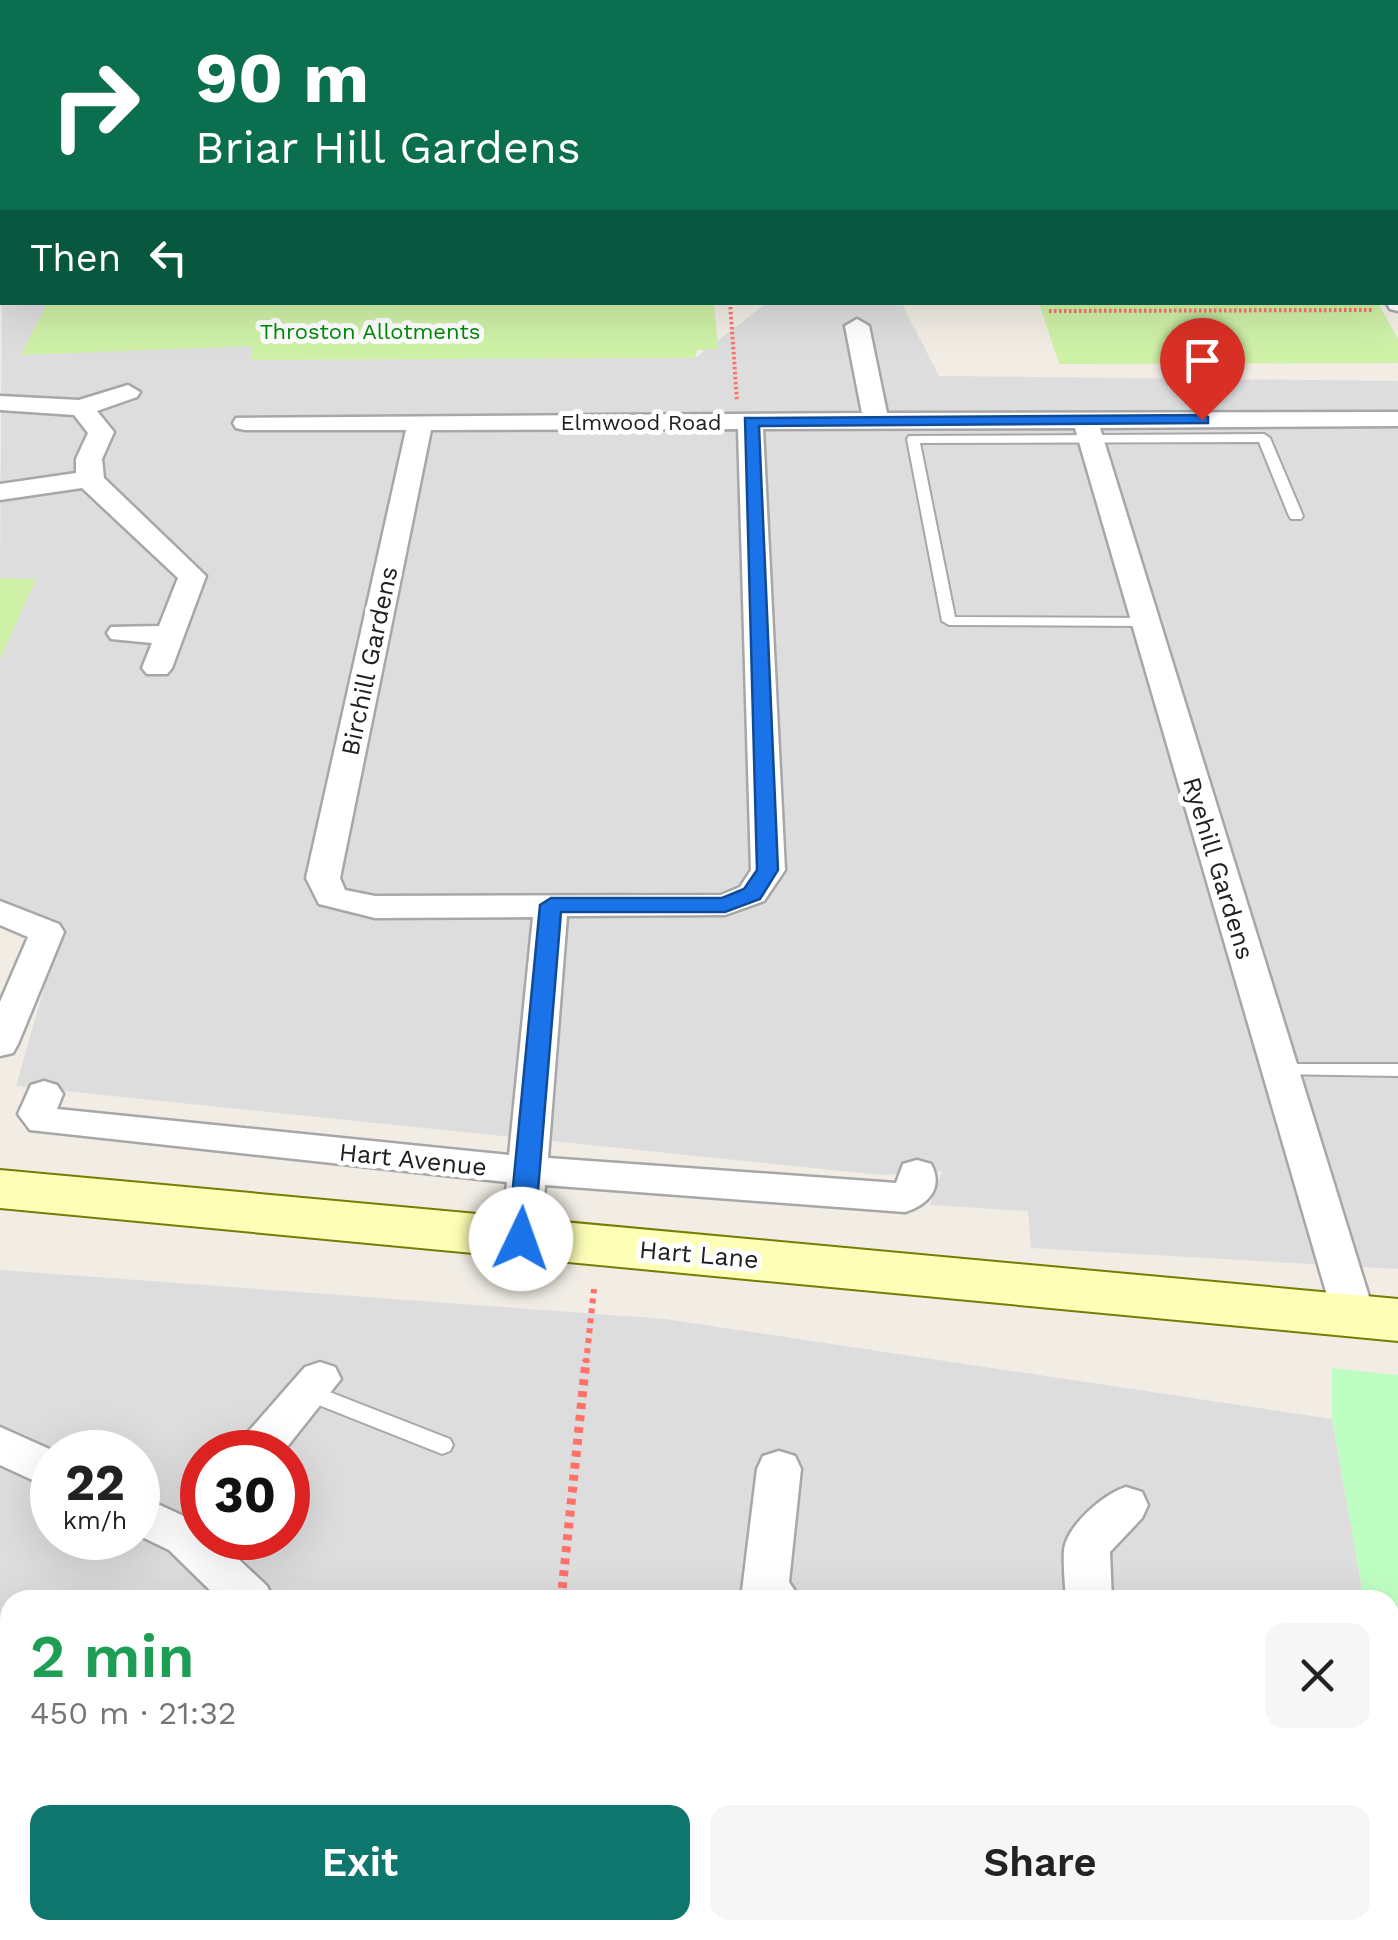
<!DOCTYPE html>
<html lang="en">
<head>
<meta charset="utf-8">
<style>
  body { margin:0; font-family:"Work Sans",sans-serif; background:#f6f6f6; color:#222; height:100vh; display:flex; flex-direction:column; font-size:38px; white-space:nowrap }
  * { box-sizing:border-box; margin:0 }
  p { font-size:32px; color:#767676 }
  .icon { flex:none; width:55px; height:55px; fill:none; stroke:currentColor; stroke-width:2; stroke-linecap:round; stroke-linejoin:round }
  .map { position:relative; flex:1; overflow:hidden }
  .drawer { position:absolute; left:0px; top:1590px; width:1400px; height:350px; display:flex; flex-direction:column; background:#fff; border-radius:30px 30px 0 0; box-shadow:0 10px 40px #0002 }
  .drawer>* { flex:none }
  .hud { position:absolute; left:0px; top:0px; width:1400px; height:305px; box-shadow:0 10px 40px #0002; background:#0b6e4f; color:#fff; overflow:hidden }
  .speed { position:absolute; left:30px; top:1430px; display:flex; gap:20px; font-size:50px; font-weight:700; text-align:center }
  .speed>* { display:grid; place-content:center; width:130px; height:130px; border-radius:50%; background:#fff; box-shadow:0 10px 40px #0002; line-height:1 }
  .speed small { font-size:25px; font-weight:400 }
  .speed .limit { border:15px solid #d22; background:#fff; color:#111 }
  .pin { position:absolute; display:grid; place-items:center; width:85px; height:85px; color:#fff; margin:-102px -42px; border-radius:50% 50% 50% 0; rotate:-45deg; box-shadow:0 0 10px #0007 }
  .pin .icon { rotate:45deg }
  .me { position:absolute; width:110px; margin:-55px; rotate:3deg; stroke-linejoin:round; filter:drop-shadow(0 0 8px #0008) }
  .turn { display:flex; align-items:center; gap:35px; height:210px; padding:0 30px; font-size:45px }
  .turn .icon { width:130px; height:130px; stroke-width:2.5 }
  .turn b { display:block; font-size:70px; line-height:85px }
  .then { display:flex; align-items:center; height:95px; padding:0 30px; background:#0003; gap:20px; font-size:38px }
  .round { display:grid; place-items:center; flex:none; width:105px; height:105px; border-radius:20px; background:#f6f6f6 }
  .overview { display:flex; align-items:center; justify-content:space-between; height:170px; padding:0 30px }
  h1 { font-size:60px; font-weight:600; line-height:75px; color:#1e9e55 }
  .action { display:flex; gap:20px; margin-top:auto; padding:20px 30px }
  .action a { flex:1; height:115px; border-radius:20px; background:#0f766e; color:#fff; font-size:40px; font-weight:600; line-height:115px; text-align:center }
  .action a+a { background:#f6f6f6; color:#222 }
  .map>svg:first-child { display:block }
</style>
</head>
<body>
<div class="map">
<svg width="1398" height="1940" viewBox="0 0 1398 1940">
  <rect width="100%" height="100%" fill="#f1ede5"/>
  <path fill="#dedddd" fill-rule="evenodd" d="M0,0H1208L2,2L0,197Z
    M2,277V302L48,303L22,353L253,346L252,360L695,358L767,303L901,302L939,376L1398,381V1269L1031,1248L1028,1211L930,1205L942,1171L881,1175L16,1086L61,928L0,909V659L35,579L0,578Z
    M0,1270L665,1319L1332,1419L1364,1600H10V1930H1390V1734L1398,1737V1940H0ZM52,1452H138V1538H52ZM202,1452H288V1538H202Z"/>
  <path fill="#fffee1" d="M98,0H573L576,2H79Z"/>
  <path fill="#cef0a7" d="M48,302L714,303L718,349L697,350L695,358L251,360L252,346L21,355Z
    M1039,303H1378L1398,339V363L1059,364Z
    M0,578L36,579L0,659Z"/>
  <path fill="#bffec2" d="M1332,1368L1398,1375V1680L1390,1679V1600H1364L1332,1419Z"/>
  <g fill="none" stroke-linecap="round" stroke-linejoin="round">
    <g stroke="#a7a7a7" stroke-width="4">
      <path id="lane" d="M871,0H881L882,2H873Z
        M1264,434L1270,438L1303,516L1301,519H1291L1289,516L1259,442L920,443L955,617L1145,618L1152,622L1145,626L949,625L942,621L907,439L909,436Z
        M1280,1064H1398V1076L1273,1074L1271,1070Z
        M309,1384L450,1439L453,1445L450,1451L442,1454L301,1398L298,1392L301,1386Z"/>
    </g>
    <g stroke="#a7a7a7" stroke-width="5">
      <path id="street" d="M574,0H592L594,2H576Z
        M821,0H840L842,2H823Z
        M0,111H2V123H0Z
        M1398,295V311L1390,309L1386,302H1398Z
        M857,319L869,326L887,413L1398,412V426L1100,428L1375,1316L1369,1327L1354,1332L1339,1327L1333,1316L1075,428L763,429L785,870L764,901L725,915L567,916L548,1158L896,1183L903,1164L917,1160L931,1164C944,1188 928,1205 905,1212L545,1185L541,1239L535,1249L521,1254L507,1249L501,1239L507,1182L30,1130L18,1114L31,1085L44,1081L57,1085L63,1094L57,1109L509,1155L533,917L375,918L319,904L306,878L406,430H245L236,428L233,423L236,418L862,413L845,326ZM738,429L751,870L740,887L721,895L375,896L345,890L340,878L431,430Z
        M128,385L140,392L137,397L97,411L114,432L102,459L104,478L206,576L172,668L167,674H147L142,668L152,643L111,639L107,633L111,627L159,626L178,578L82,488L0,500V484L76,473V459L88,433L74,415L0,410V396L79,400Z
        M0,901L59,924L64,932L18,1044L13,1053L0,1056V1002L28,937L0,925Z
        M320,1362L335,1367L341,1379L283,1452H235L241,1440L305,1367Z
        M0,1427L56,1452H52V1489L0,1465Z
        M779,1451L795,1456L801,1469L789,1582L801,1600H746L742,1591L757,1469L763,1456Z
        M1126,1487L1142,1492L1148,1505L1142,1518L1110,1552L1112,1600H1066C1065,1584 1063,1566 1064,1550C1067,1525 1104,1494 1126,1487Z
        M138,1495L201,1524L202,1538H216L267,1586L274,1600H220L169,1550L138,1535Z
        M1390,1688L1398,1691V1735L1390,1732Z
        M259,1930H313L309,1940H255Z"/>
    </g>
    <g stroke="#757e00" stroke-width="4">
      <path id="secondary" d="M0,1170L1398,1299V1341L0,1208Z"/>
    </g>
    <path stroke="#ff7269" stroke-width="4" stroke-dasharray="2.5 2.5" stroke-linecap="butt" d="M698,0L706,2
      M1141,0L1176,2
      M31,2L48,0
      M754,2L778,0
      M730,302L737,401
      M1049,311L1372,310"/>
    <path stroke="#ff7269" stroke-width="6" stroke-dasharray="5 5" stroke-linecap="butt" d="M586,1363L594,1289"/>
    <path stroke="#ff7269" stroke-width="9" stroke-dasharray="6 6" stroke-linecap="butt" d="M561,1600L586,1360"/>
    <use href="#lane" fill="#fff" fill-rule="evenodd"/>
    <use href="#street" fill="#fff" fill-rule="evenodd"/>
    <use href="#secondary" fill="#feffb6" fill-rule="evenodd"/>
  </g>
  <path fill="#aea49e" d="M905,0H997L996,2H909Z"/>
  <path fill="#8d8681" d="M931,0H997L996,2H931Z"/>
  <path fill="#1a73e8" stroke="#114b97" stroke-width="2.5" d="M1202,415L1208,417V423L759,426L778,870L760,899L725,912H561L534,1239L530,1245H512L508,1239L540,905L551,898H722L744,889L757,870L745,418Z"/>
  <g text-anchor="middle" stroke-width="10" stroke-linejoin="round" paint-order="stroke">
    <g font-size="22" fill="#018a07" stroke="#fff">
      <text x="370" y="339">Throston Allotments</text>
    </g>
    <g font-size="22" fill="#202020" stroke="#fff">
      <text x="641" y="430">Elmwood Road</text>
    </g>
    <g font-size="25" fill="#202020" stroke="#fff">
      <text transform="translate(369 661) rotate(-78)" y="9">Birchill Gardens</text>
      <text transform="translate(1219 868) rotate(73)" y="9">Ryehill Gardens</text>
      <text transform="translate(413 1159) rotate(6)" y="9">Hart Avenue</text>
      <text transform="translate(699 1254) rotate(5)" y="9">Hart Lane</text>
    </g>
  </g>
</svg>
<div class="speed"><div>22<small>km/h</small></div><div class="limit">30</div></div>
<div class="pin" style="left:1202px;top:420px;background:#d93025"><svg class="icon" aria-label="arrive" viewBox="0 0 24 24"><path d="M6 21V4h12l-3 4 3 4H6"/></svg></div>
<svg class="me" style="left:521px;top:1239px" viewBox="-20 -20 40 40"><circle r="19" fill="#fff"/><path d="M0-13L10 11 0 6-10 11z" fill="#1a73e8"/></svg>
<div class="hud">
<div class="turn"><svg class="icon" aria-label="right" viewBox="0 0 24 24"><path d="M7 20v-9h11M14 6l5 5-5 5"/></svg><div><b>90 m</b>Briar Hill Gardens</div></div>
<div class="then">Then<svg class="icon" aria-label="left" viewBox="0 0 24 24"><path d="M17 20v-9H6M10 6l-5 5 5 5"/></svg></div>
</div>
<section class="drawer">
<div class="overview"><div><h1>2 min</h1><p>450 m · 21:32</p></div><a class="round"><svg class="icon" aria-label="close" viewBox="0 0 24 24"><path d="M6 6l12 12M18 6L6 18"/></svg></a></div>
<div class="action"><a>Exit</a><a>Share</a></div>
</section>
</div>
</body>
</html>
